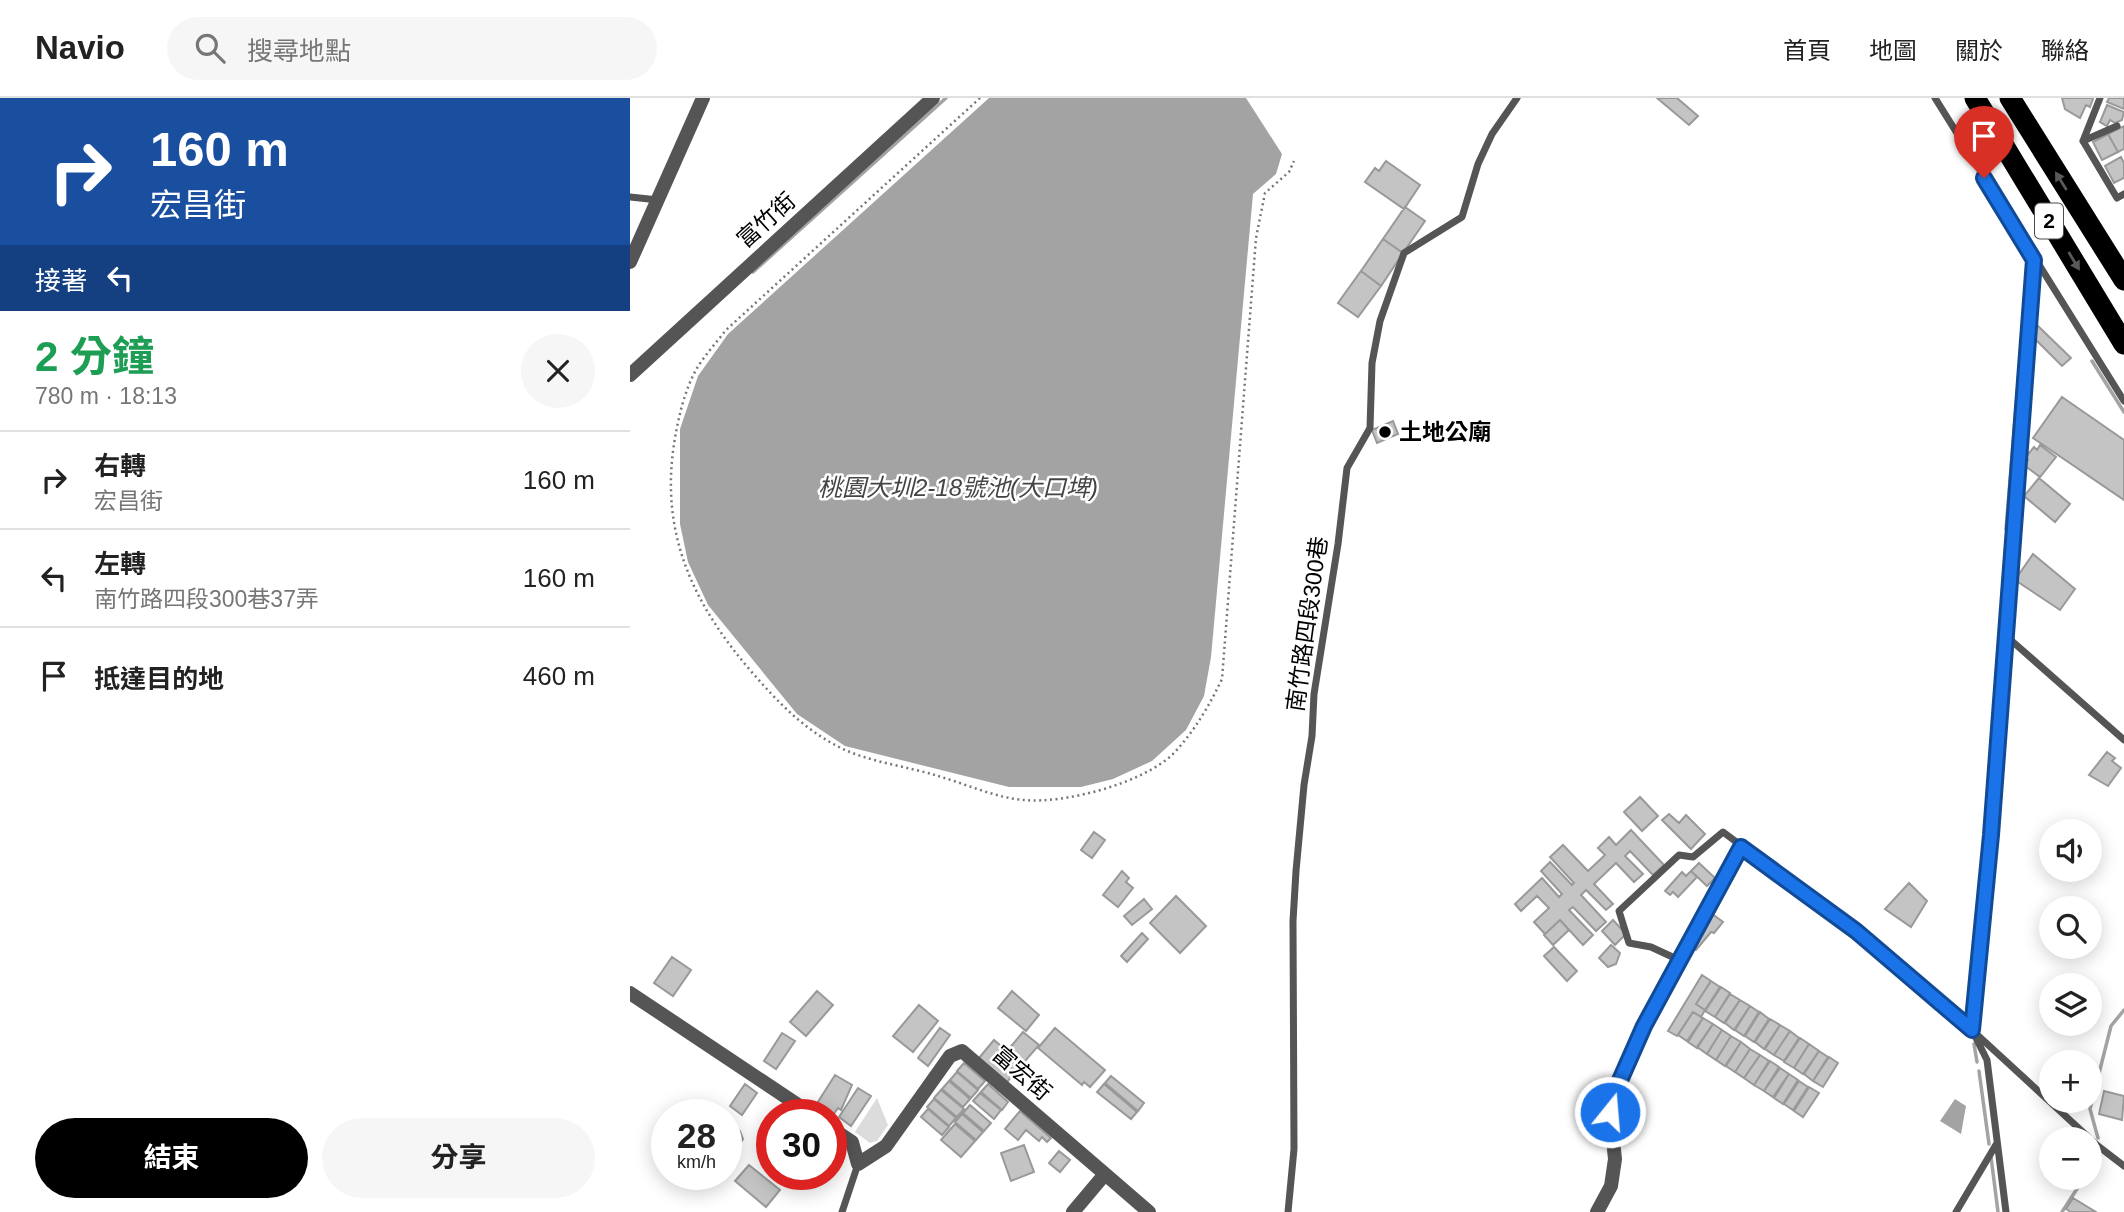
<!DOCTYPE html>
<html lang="zh-TW">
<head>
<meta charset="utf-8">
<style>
  body { margin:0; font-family:Arial,"Noto Sans TC",sans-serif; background:#f6f6f6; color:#222; height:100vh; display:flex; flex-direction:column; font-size:26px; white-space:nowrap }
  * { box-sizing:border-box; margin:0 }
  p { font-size:23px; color:#767676 }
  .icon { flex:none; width:38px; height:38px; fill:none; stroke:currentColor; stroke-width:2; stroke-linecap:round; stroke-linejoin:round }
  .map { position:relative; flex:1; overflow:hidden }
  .panel { display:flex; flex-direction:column; background:#fff; width:630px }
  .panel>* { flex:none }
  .banner { background:#1a4fa0; color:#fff; overflow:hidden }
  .tools { position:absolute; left:1409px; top:721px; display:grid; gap:14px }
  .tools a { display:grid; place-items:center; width:63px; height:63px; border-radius:50%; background:#fff; box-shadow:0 4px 18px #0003; font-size:35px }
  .speed { position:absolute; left:21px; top:1001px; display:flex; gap:14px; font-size:35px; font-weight:700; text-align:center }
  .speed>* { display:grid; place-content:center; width:91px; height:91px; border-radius:50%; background:#fff; box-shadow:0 4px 18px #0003; line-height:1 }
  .speed small { font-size:18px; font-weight:400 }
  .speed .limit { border:10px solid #d22; background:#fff; color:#111 }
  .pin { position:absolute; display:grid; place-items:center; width:60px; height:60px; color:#fff; margin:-72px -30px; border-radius:50% 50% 50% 0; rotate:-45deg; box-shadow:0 0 7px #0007 }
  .pin .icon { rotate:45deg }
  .me { position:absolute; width:77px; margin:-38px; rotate:17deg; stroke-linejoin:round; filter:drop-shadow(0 0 5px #0008) }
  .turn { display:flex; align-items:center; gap:24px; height:147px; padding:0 35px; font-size:32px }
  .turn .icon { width:91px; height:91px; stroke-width:2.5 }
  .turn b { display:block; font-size:49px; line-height:60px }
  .then { display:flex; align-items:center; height:66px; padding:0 35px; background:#0003; gap:14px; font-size:26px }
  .round { display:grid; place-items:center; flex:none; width:74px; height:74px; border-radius:37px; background:#f6f6f6 }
  .head { display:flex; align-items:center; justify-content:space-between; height:119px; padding:0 35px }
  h1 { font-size:42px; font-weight:700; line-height:52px; color:#1e9e55 }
  .action { display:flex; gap:14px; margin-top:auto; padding:14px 35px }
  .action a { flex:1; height:80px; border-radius:42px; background:#000; color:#fff; font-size:28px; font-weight:700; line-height:80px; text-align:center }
  .action a+a { background:#f6f6f6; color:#222 }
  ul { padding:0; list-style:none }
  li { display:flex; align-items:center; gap:21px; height:98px; padding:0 35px; border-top:2px solid #e0e0e0 }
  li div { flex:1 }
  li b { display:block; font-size:26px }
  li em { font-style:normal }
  header { display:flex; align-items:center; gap:42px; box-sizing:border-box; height:98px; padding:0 35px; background:#fff; border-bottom:2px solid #e0e0e0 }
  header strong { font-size:33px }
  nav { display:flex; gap:38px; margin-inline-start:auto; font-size:24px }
  .search { width:490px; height:63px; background:#f6f6f6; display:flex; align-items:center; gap:18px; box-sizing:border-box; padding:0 24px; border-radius:38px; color:#767676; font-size:26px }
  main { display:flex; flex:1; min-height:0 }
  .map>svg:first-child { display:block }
</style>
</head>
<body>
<header>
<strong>Navio</strong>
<div class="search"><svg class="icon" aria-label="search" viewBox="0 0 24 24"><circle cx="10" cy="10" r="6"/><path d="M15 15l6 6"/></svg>搜尋地點</div>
<nav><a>首頁</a><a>地圖</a><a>關於</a><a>聯絡</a></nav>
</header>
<main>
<section class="panel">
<div class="banner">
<div class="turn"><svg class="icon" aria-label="right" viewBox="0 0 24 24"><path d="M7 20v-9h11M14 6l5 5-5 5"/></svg><div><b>160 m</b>宏昌街</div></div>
<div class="then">接著<svg class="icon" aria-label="left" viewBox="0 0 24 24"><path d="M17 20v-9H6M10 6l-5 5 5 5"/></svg></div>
</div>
<div class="head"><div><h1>2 分鐘</h1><p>780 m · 18:13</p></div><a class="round"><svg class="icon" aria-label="close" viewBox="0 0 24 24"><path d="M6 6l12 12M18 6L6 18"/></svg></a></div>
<ul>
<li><svg class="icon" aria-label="right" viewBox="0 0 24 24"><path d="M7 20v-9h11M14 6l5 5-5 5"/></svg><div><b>右轉</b><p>宏昌街</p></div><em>160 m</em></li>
<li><svg class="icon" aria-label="left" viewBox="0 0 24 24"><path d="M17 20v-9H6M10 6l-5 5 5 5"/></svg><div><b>左轉</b><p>南竹路四段300巷37弄</p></div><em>160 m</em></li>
<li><svg class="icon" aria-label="arrive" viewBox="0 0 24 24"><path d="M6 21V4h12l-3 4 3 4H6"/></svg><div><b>抵達目的地</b></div><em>460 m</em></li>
</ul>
<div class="action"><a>結束</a><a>分享</a></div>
</section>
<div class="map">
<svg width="1494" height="1114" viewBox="0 0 1494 1114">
  <rect width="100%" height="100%" fill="#fff"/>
  <path fill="#dcdcdc" d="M247,1000L258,1027L247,1043L240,1045L225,1034Z"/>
  <path fill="#a3a3a3" d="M359,0H616L652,56L646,76L623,96L581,559L574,598L556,632L522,663L483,681L451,689H379L215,648L167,616L78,507L58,464L50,426V331L68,278L98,236Z
    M1325,1001L1336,1008L1331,1036L1310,1023Z"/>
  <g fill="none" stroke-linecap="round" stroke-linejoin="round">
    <path stroke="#a3a3a3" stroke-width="3.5" d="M123,174L316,0
      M1462,263L1494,314
      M1376,431L1398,164
      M1364,621L1374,472
      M1358,703L1364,629
      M1351,781L1357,713
      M1346,842L1350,795
      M1343,886L1345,858
      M1344,946L1347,964
      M1349,973L1359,1046
      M1468,1040L1460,1011L1481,928L1494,912
      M1361,1059L1368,1114
      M1460,1073L1470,1058
      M1432,1114L1454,1080"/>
  </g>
  <path fill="#c4c4c4" stroke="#999" stroke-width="2" d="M1027,0H1047L1068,18L1059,27Z
    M1432,0H1462L1463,1L1460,9L1456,7L1450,20L1435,11Z
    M1479,0H1494V11L1477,4Z
    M1477,7L1494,14L1492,22L1485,25L1480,22L1477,28L1470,24Z
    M1494,28V51L1488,54L1478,36Z
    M1478,36L1488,54L1472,62L1463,44Z
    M1491,59L1494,65V80L1484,85L1475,68Z
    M756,63L790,87L774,111L735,84L745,70L749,73Z
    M775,109L795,123L773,155L753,141Z
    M753,141L773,155L751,188L731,173Z
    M731,173L751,188L728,219L708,205Z
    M1408,228L1441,260L1432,268L1400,236Z
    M1432,299L1494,342V402L1403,340Z
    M763,323L768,336L747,345L742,332Z
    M1410,347L1426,359L1410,379L1394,367L1398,362L1395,360L1404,349L1407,352Z
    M1409,380L1440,406L1425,424L1394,398Z
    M1403,456L1445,491L1430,512L1385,482Z
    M1477,654L1485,660L1482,663L1491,670L1478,688L1459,677Z
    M1010,699L1028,718L1012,733L994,714Z
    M1039,716L1049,725L1056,717L1075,736L1061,751L1032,722Z
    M1001,732L1034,767L1023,777L1000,753L995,758L1013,776L1004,784L986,765L964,786L983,806L976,812L956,792L951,797L976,824L966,833L943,809L939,812L963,837L953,847L930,822L915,836L904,824L919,810L907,798L891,813L885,806L912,780L929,799L932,796L911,773L920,764L942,787L944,785L920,759L933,747L958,773L975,757L968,750L979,739L986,747Z
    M464,734L475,742L462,760L451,752Z
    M1069,765L1085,780L1077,788L1061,773Z
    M492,773L499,780L496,784L503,790L488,809L473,797Z
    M1061,773L1067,779L1048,799L1043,794L1040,797L1035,793L1052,774L1056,778Z
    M1279,785L1297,803L1281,829L1255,811Z
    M546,798L576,828L550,855L520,825Z
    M514,801L522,811L502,827L494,818Z
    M1081,815L1093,824L1084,835L1081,834L1066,852L1062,850Z
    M930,822L939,832L923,847L914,837Z
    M983,822L996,836L985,847L972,833Z
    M512,835L518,841L497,864L491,858Z
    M981,847L990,855L986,866L978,869L969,860Z
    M924,849L947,873L937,883L914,858Z
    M42,859L61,872L43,898L24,885Z
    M1072,877L1081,883L1066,906L1075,912L1071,919L1063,914L1047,938L1038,933Z
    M1081,883L1090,889L1075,912L1066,906Z
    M1091,889L1100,895L1085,919L1075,913Z
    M187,893L203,907L176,938L160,924Z
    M382,893L409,917L396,933L368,910Z
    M1100,896L1110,902L1094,925L1085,919Z
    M1110,902L1120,908L1104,932L1095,925Z
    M289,907L308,923L283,954L263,938Z
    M1120,908L1129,914L1114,938L1105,932Z
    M1063,914L1073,920L1057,943L1048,937Z
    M1130,914L1139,921L1124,944L1115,938Z
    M1073,920L1083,926L1067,950L1058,944Z
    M1140,921L1150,927L1134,951L1125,944Z
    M1083,926L1092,932L1077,956L1067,949Z
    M1150,927L1160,933L1144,957L1135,951Z
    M310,930L320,937L298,968L288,960Z
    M425,930L475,972L460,989L454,984L452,987L408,950Z
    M1092,932L1101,938L1086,962L1077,956Z
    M1160,933L1169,940L1154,963L1144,957Z
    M393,934L409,947L377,984L349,960L364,942L377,953Z
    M152,935L165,943L146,971L134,963Z
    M1101,938L1111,944L1095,968L1086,962Z
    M1170,940L1179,946L1164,970L1154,964Z
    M1111,944L1120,951L1105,974L1096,968Z
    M1179,946L1189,953L1173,976L1164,970Z
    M1120,951L1130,957L1114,980L1105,974Z
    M1189,953L1198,959L1183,983L1174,976Z
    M1130,957L1139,963L1124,987L1114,980Z
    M1199,959L1208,965L1193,989L1183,983Z
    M1140,963L1149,969L1134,993L1124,987Z
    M334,965L355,983L348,991L327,973Z
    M1150,970L1159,976L1143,999L1134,993Z
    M327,974L348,992L341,1000L320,982Z
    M1159,976L1168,982L1153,1006L1144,1000Z
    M205,977L222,987L211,1012L208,1010L203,1017L186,1007Z
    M481,978L514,1005L508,1013L475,985Z
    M319,983L340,1001L333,1009L312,991Z
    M1169,983L1178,989L1163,1012L1154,1006Z
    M115,986L127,995L112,1017L100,1008Z
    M358,986L378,1004L372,1012L351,994Z
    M474,986L507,1014L501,1021L467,994Z
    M1179,989L1189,995L1173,1019L1164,1013Z
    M228,990L241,998L221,1028L209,1019Z
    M311,992L334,1011L327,1019L304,1000Z
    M1474,993L1494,998L1492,1022L1469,1016Z
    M350,995L371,1012L364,1021L343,1003Z
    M304,1001L326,1020L319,1028L297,1009Z
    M340,1007L361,1025L354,1033L333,1015Z
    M298,1011L319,1029L312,1037L291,1019Z
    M390,1013L421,1040L417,1044L412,1039L409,1043L396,1032L388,1042L375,1031Z
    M332,1016L353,1034L346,1042L325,1024Z
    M101,1026L110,1033L113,1041L96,1064V1027Z
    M325,1026L345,1043L331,1059L311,1042Z
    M142,1036V1070L129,1059V1051Z
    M394,1047L404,1074L381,1083L371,1055Z
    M429,1053L440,1062L430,1074L419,1065Z
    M119,1067L150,1092L136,1109L105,1083Z
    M149,1076H174L167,1085L158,1083Z
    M1443,1100L1466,1114H1441L1436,1111Z"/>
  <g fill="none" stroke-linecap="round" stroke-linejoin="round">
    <path stroke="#777" stroke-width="2.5" stroke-dasharray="2 3.5" stroke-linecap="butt" d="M350,0L96,232C86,245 75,257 67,270C55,291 49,317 45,340C29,432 61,503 120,572C146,602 171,629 207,648C237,664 276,668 308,678C336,686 366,700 394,702C435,706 513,685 543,656C564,634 579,608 592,581L626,140L635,95L659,74L664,63"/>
    <path stroke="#555" stroke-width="7" d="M1305,0L1494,303
      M1453,43L1487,100L1494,96
      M1453,43L1470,0
      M1453,43L1487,28
      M0,99L28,102
      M1375,542L1383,544L1494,642
      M1049,862L1021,849L999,845L989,813L1049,757L1063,759L1093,734L1226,833L1342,932L1468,1048L1494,1068
      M212,1114L228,1066
      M658,1114L664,1051L663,823L666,773L674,687L682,638L684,596L708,446L717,370L740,330L742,265L750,223L774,155L832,119L848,66L862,36L887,0
      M1326,1114L1367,1045
      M1376,1114L1357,962L1342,932L1361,737L1404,162"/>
    <path stroke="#555" stroke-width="14" d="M0,164L73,0
      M0,277L303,0
      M0,895L183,1017
      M201,1030L222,1044L228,1066L256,1048L320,958L332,953L475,1076L443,1114
      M475,1076L519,1114
      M967,1114L981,1088L985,1061L980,1014L984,996L1014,928L1111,749"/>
    <path stroke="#000" stroke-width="21" d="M1345,0L1494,246
      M1380,0L1494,182"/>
  </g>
  <defs><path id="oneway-solid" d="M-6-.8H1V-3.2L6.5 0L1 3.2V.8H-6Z" transform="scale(1.75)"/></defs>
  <g fill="#595959">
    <use href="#oneway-solid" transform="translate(1431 83) rotate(-122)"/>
    <use href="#oneway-solid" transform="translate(1444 163) rotate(59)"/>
  </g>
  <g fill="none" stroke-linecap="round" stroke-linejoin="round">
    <g stroke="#114b97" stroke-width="18">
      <path id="route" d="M980,1014L984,996L1014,928L1111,749L1226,833L1342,932L1361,737L1404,162L1354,80"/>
    </g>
    <use href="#route" stroke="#1a73e8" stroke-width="12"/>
  </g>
  <circle fill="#000" stroke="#fff" stroke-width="2.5" cx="755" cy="334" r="7"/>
  <g text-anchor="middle" stroke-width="5" stroke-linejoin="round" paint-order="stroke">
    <rect fill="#fff" stroke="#4c4c4c" stroke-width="2" x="1405" y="105.5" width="28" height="35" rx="5"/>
    <g font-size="21" font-weight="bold" fill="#000">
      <text x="1419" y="130">2</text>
    </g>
    <g font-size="23" fill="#000" stroke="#fff">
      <text transform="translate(136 122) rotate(-42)" y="8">富竹街</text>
      <text transform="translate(677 526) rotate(-82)" y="8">南竹路四段300巷</text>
      <text transform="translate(392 975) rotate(41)" y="8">富宏街</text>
    </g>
    <g font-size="23" font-weight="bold" fill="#000" stroke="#fff" text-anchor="start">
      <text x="769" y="342">土地公廟</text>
    </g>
    <g font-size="24" font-style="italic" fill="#444" stroke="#fff">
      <text x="328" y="398">桃園大圳2-18號池(大口埤)</text>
    </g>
  </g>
</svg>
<div class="tools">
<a><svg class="icon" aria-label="sound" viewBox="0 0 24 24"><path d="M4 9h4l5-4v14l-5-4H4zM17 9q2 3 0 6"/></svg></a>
<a><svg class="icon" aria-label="search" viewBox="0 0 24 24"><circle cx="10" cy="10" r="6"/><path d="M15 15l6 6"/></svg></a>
<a><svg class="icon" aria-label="layers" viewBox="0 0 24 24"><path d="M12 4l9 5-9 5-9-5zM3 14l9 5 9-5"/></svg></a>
<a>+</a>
<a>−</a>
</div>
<div class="speed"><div>28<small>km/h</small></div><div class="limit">30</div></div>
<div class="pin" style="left:1354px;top:80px;background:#d93025"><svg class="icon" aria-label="arrive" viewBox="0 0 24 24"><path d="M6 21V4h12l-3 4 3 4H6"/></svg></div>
<svg class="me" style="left:980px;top:1014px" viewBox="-20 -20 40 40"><circle r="17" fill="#1a73e8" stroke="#fff" stroke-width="3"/><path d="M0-11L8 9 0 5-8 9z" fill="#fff"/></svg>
</div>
</main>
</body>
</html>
